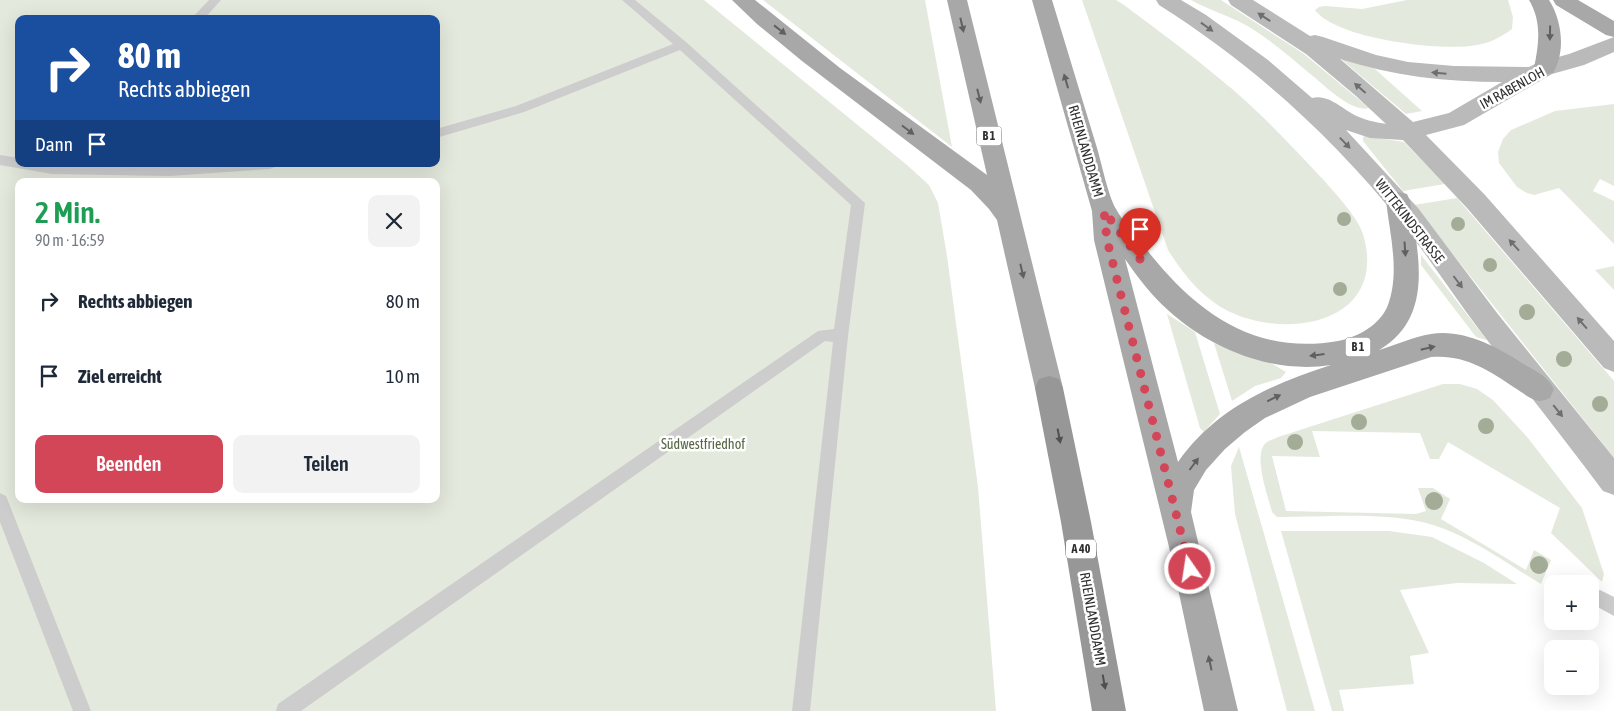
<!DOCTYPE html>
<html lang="de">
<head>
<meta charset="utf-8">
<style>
  body { margin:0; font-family:"Asap Condensed",sans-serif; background:#f2f2f3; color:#1f2937; height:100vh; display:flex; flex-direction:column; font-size:19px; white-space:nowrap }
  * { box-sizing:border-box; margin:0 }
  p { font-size:16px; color:#747a83 }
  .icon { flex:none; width:28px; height:28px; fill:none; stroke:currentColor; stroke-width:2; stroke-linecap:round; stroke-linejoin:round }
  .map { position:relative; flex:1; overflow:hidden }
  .drawer { position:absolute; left:15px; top:178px; width:425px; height:325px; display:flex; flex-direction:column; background:#fff; border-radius:10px; box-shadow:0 5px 20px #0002 }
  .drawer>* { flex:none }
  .top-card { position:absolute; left:15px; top:15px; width:425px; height:152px; border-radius:10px; box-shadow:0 5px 20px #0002; background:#1a4fa0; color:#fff; overflow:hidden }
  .fabs { position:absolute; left:1544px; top:575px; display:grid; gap:10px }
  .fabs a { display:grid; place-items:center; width:55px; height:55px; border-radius:10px; background:#fff; box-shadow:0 5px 20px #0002; font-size:25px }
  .pin { position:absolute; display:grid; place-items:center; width:42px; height:42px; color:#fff; margin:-51px -21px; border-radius:50% 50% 50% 0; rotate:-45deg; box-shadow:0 0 5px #0007 }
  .pin .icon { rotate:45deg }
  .me { position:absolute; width:55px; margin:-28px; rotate:347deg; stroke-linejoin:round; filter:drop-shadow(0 0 4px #0008) }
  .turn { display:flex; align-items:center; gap:18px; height:105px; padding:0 20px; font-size:22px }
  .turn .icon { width:65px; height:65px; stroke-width:2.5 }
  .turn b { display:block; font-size:35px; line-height:42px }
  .then { display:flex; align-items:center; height:48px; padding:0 20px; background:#0003; gap:10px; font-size:19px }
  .round { display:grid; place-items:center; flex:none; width:52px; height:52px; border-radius:10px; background:#f2f2f3 }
  .summary { display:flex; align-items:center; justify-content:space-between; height:85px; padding:0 20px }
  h1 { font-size:30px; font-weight:600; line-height:38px; color:#1e9e55 }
  .button { display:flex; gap:10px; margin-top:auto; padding:10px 20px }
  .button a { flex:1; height:58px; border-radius:10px; background:#d34658; color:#fff; font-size:20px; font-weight:600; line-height:58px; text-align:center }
  .button a+a { background:#f2f2f3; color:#1f2937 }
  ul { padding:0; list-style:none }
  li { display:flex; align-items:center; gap:15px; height:75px; padding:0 20px }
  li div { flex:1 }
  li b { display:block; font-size:19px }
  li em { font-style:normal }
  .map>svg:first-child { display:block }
</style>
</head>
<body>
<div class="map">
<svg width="1614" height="711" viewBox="0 0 1614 711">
  <rect width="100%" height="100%" fill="#fff"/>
  <path fill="#e4e9dd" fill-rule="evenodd" d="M0,0H704L907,165L929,185L938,203L947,256L978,487L996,711H0ZM19,19H436V164H19ZM19,181H436V499H19Z
    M763,0H925L952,147Z
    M1082,0H1116L1124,5C1156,29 1189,53 1220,79C1255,107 1287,141 1318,174C1330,187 1358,217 1363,234C1389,322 1289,341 1228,311C1202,298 1183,274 1168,250Z
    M1191,0H1221L1304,54L1369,108C1353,113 1326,87 1314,77C1291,58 1267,36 1240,22C1224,14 1207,9 1191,0Z
    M1407,0H1508L1513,17L1512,29C1501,37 1490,43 1477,45C1443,52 1336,39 1315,10L1319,7L1325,6L1362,9Z
    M1346,59L1375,69L1422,111L1406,114L1342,60Z
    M1614,104V186L1600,179L1593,191L1614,201V244L1559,188L1534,195L1527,193L1517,187L1499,163L1498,152L1503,139L1511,130L1555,111Z
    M1365,136L1404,142L1445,184L1403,191L1363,141V137Z
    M1457,198L1614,381V458L1414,205Z
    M1421,255L1486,339V340L1476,337L1421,265Z
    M1614,266V290L1595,270Z
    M1167,314L1195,332L1220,414L1204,432L1200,428Z
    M1214,343L1245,356L1271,363L1286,372L1281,378L1255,386L1232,401Z
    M1443,384H1460L1477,389L1493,400L1528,438L1582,508L1604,574L1602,582L1551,533L1560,508L1448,442L1439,459H1430L1420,433L1312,431L1320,457L1272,456L1286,511L1416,514L1426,511L1418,488H1433L1450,499L1441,519L1526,570L1534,550L1551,560L1541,584C1504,562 1465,532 1422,522C1378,512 1322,517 1277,517L1272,512C1268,496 1254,459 1264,445C1267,441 1274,439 1278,437Z
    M1239,447L1315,711H1287L1235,514L1231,466Z
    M1281,531H1389L1432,537L1484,563L1517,584L1457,583L1400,590L1429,653L1410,656L1414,684L1339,690L1344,711H1332Z"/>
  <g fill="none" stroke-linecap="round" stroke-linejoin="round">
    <path fill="#cdcdcd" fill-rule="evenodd" d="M209,0H221L204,19H191Z
      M622,0H635L686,42L865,203L848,336L810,711H792L833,342L825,341L301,711H276L278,704L818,331L834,329L851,205L680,50L524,112L436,138V129L516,106L673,44Z
      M0,155L19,158V164L170,166L205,164H277L275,167L270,169L170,176L52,174L0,165Z
      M0,493L6,496L8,501L91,711H73L0,522Z
      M1600,590L1614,597V616L1594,605L1591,599L1594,593Z"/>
    <path fill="#bababa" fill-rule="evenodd" d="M1156,0H1181L1206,15L1268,60L1312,98C1329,93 1344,111 1359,117C1368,121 1376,122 1386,124L1356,96L1306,54L1231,5L1228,0H1253L1310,36L1315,35L1323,37L1376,55L1408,62L1454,66L1529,67L1537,63L1569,54L1614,37V52L1584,65L1552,74L1464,125L1426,135L1485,195L1614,341V372L1604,368L1467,208L1403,140L1370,138L1346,130L1418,208L1497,313L1614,458V495L1603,491C1563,437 1521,385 1481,332C1453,295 1429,257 1400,221C1332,136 1251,63 1159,5ZM1340,59C1393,76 1446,82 1502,82L1449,113L1413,122Z"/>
    <path fill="#a8a8a8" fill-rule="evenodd" d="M732,0H755L840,68L987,175L947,0H967L1063,388L1059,397L1049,400L1039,397L1035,388L997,220L989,209L971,190L802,61L757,24Z
      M1032,0H1052C1067,49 1082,99 1097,148C1102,165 1108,195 1116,209C1123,222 1134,234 1143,245C1193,310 1252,356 1338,341C1358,337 1380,325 1388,305C1400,272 1390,235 1386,201L1389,194L1398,192L1407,194L1410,201C1418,254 1435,317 1379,350C1396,345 1413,337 1431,334C1463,329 1495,346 1522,363C1534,370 1548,376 1554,389L1550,398C1547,399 1542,401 1539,401C1531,400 1522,392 1515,388C1489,370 1464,354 1431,357L1310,397L1265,418L1245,432L1225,449L1206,470L1194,490L1191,512L1238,711H1204L1170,551L1094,240L1092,211ZM1125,259C1138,278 1152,296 1169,311C1212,350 1274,374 1331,365C1271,384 1215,409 1178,462Z
      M1529,0H1549C1562,20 1566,52 1553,73L1545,75L1537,73L1534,68C1539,43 1542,22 1529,0Z
      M1553,0H1578L1614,21V37L1606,35L1556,5Z"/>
    <path fill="#979797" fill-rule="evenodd" d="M1049,376L1059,379L1063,388L1091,522L1126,711H1092L1061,522L1035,388L1039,379Z"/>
  </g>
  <g fill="#a2ac97">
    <circle cx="1344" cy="219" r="7"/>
    <circle cx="1458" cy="224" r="7"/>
    <circle cx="1490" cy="265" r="7"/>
    <circle cx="1340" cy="289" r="7"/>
    <circle cx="1527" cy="312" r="8"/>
    <circle cx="1564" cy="359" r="8"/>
    <circle cx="1600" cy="404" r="8"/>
    <circle cx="1359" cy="422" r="8"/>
    <circle cx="1486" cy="426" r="8"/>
    <circle cx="1295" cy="442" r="8"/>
    <circle cx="1434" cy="501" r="9"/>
    <circle cx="1539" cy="565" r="9"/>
  </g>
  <defs><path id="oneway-solid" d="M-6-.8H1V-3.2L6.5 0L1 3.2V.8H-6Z" transform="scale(1.25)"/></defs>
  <g fill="#6e6e6e">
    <use href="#oneway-solid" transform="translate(1264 17) rotate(-147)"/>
    <use href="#oneway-solid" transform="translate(1207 27) rotate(36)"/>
    <use href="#oneway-solid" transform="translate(1439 73) rotate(-175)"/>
    <use href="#oneway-solid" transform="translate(1360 88) rotate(-139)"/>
    <use href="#oneway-solid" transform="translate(1345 143) rotate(46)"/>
    <use href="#oneway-solid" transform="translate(1514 245) rotate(-132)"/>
    <use href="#oneway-solid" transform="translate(1458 282) rotate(53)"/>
    <use href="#oneway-solid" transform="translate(1582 323) rotate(-131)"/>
    <use href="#oneway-solid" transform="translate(1558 411) rotate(51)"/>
  </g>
  <g fill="#606060">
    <use href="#oneway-solid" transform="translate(962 25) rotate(77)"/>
    <use href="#oneway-solid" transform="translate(780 30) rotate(38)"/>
    <use href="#oneway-solid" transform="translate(1550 33) rotate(91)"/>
    <use href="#oneway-solid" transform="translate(1066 81) rotate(-106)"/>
    <use href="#oneway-solid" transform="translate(979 96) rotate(76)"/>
    <use href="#oneway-solid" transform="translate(908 130) rotate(37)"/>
    <use href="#oneway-solid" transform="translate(1405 249) rotate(86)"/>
    <use href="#oneway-solid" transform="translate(1022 271) rotate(77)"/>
    <use href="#oneway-solid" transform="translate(1428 348) rotate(-13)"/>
    <use href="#oneway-solid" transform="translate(1317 355) rotate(173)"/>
    <use href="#oneway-solid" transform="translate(1274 398) rotate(-26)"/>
    <use href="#oneway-solid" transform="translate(1194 464) rotate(-53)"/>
    <use href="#oneway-solid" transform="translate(1210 663) rotate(-102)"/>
  </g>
  <g fill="#4f4f4f">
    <use href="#oneway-solid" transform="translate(1059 436) rotate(79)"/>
    <use href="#oneway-solid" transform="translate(1104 682) rotate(80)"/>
  </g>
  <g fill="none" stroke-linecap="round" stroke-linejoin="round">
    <path stroke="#d34658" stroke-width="9" stroke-dasharray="0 16.2" d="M1140,259L1104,211L1107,240L1190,569"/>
  </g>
  <g text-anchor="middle" stroke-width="5" stroke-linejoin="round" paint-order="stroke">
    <g fill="#fff" stroke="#6e6e6e" stroke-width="1">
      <rect x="976.5" y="126.5" width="25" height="19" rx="4"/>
      <rect x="1345.5" y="337.5" width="25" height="19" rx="4"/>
      <rect x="1066" y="539.5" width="30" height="19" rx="4"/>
    </g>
    <g font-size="12" font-weight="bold" fill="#303030">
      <text x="989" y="140">B 1</text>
      <text x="1358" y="351">B 1</text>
      <text x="1081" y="553">A 40</text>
    </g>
    <g font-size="14" fill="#303030" stroke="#fff">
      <text transform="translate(1512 88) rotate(-29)" y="5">IM RABENLOH</text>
      <text transform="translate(1086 151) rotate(74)" y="5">RHEINLANDDAMM</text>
      <text transform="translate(1410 221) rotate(52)" y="5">WITTEKINDSTRASSE</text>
      <text transform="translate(1093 619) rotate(80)" y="5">RHEINLANDDAMM</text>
    </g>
    <g font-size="14" fill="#556842" stroke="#fff">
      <text x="703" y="449">Südwestfriedhof</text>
    </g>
  </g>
</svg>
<div class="fabs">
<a>+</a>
<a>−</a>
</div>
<div class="pin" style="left:1140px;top:259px;background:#d93025"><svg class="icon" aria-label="arrive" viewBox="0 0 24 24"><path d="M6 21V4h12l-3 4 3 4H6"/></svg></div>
<svg class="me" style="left:1190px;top:569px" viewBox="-20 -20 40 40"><circle r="17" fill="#d34658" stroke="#fff" stroke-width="3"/><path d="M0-11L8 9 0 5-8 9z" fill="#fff"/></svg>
<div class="top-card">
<div class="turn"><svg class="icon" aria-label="right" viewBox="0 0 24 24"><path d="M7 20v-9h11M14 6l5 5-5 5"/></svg><div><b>80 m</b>Rechts abbiegen</div></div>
<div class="then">Dann<svg class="icon" aria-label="arrive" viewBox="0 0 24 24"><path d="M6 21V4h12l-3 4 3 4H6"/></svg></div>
</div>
<section class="drawer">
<div class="summary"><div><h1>2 Min.</h1><p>90 m · 16:59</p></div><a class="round"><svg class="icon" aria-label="close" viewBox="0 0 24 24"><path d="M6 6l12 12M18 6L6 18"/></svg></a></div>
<ul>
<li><svg class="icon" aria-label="right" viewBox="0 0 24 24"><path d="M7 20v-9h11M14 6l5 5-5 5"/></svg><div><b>Rechts abbiegen</b></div><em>80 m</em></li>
<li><svg class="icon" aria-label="arrive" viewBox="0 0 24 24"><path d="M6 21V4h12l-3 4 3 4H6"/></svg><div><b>Ziel erreicht</b></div><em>10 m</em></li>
</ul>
<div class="button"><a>Beenden</a><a>Teilen</a></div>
</section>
</div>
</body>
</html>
